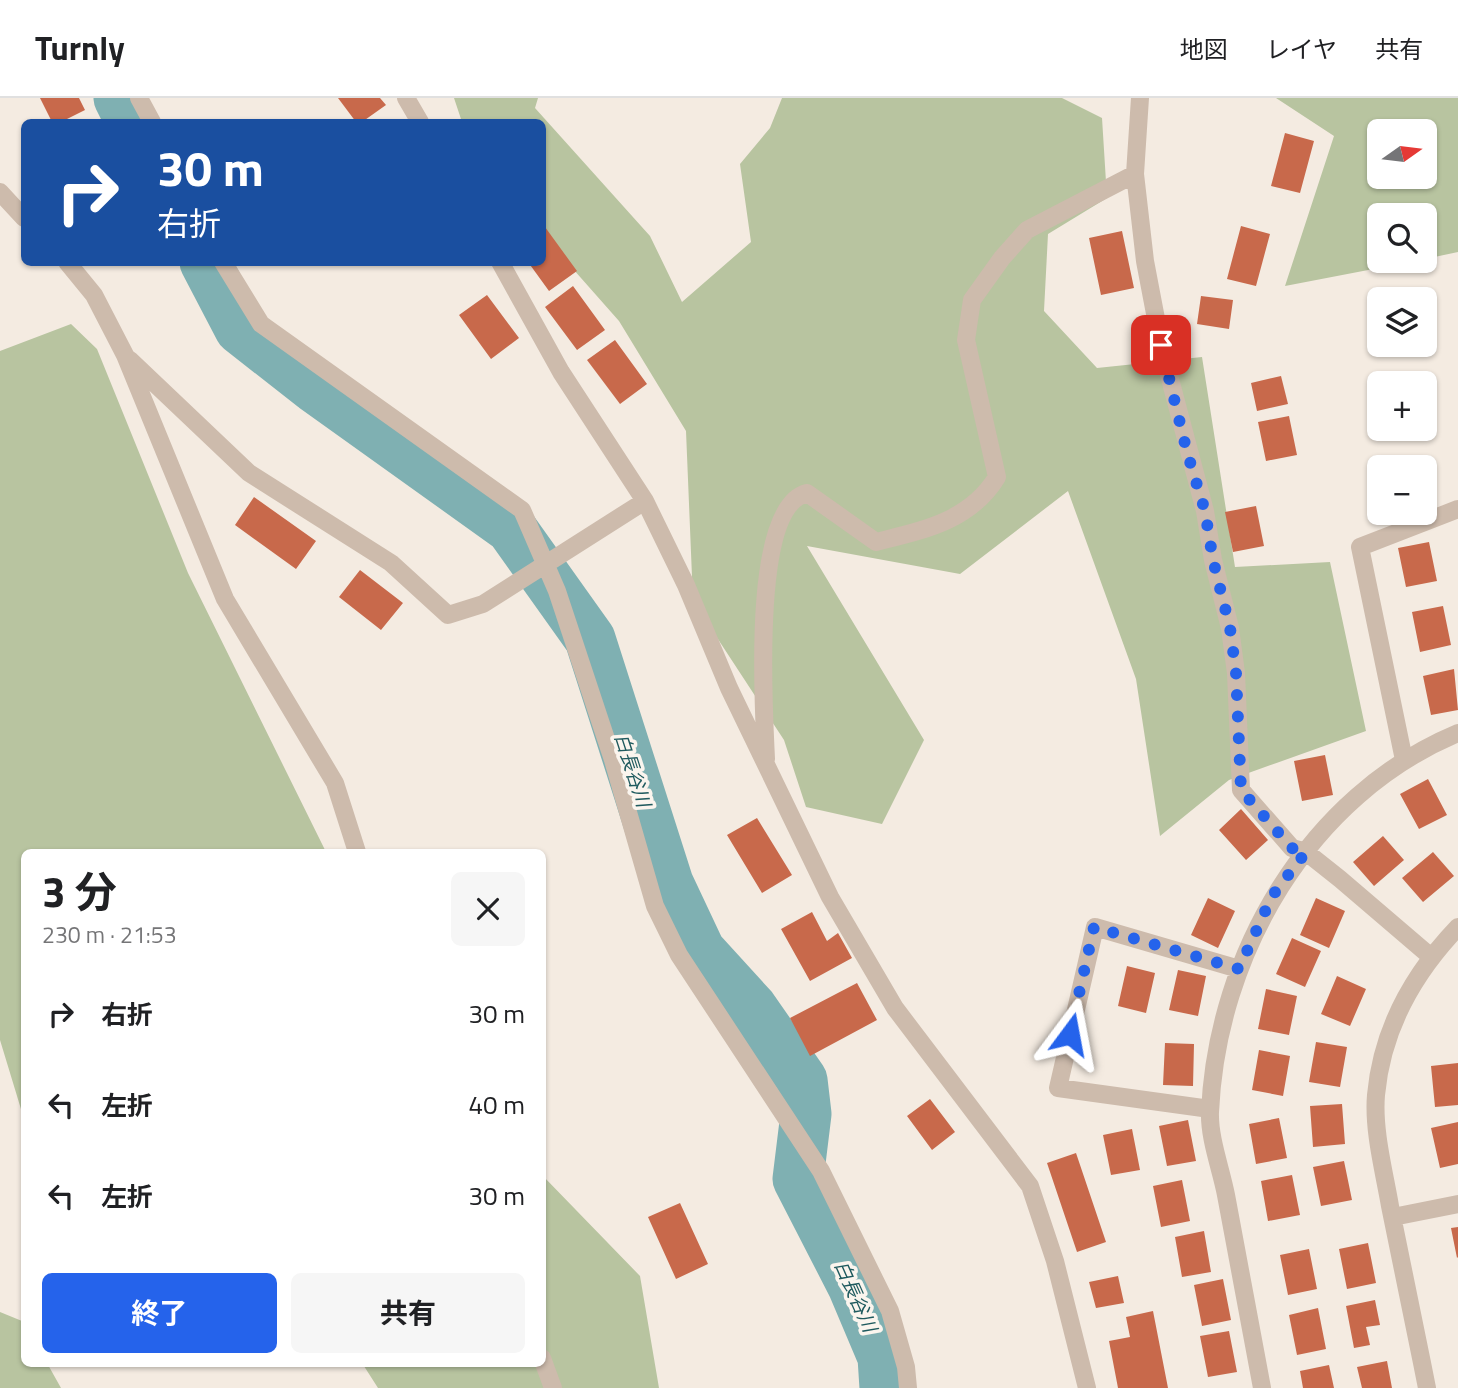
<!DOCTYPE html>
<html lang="ja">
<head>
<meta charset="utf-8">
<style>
  body { margin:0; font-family:"Titillium Web","Noto Sans JP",sans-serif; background:#f6f6f6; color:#202124; height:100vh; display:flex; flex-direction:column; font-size:26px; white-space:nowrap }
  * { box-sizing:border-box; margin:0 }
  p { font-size:23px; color:#757577 }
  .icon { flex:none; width:38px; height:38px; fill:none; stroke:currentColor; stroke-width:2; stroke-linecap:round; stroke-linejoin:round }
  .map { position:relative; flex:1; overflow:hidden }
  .details { position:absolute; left:21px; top:751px; width:525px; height:518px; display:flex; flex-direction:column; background:#fff; border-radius:10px; box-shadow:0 2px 5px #0004 }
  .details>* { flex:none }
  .top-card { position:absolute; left:21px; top:21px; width:525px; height:147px; border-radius:10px; box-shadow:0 2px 5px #0004; background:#1a4fa0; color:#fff; overflow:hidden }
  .needle { width:46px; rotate:76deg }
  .fabs { position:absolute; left:1367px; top:21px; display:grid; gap:14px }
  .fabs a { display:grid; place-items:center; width:70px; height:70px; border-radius:10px; background:#fff; box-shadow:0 2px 5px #0004; font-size:35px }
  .pin { position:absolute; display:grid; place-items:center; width:60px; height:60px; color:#fff; margin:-30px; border-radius:14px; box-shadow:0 4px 10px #0006 }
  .me { position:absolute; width:77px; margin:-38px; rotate:13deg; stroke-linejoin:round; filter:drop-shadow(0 0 5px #0008) }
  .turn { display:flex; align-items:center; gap:24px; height:147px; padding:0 21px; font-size:32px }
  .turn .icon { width:91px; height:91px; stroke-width:2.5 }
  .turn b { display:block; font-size:49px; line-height:60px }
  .round { display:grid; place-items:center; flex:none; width:74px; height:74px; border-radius:10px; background:#f6f6f6 }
  .head { display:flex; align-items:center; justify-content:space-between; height:119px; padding:0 21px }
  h1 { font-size:42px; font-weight:700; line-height:52px }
  .action { display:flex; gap:14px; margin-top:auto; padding:14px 21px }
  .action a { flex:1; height:80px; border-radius:10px; background:#2563eb; color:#fff; font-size:28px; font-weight:700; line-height:80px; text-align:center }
  .action a+a { background:#f6f6f6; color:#202124 }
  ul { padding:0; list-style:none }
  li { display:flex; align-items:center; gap:21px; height:91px; padding:0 21px }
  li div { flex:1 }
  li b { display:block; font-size:26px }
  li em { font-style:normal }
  header { display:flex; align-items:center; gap:42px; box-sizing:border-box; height:98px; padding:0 35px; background:#fff; border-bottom:2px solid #e0e0e0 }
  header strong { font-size:33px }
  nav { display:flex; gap:38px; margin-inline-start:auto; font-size:24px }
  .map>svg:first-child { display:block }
</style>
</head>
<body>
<header>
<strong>Turnly</strong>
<nav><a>地図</a><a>レイヤ</a><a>共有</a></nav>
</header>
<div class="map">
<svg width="1458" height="1290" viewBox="0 0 1458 1290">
  <rect width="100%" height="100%" fill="#f4ebe1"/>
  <path fill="#b8c4a0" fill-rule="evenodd" d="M454,0H538L535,10L650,138L682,204L751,144L740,66L770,30L782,0H1062L1102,20L1107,100L1048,136L1044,213L1097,270L1202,259L1235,469L1330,464L1366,633L1229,682L1160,738L1136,581L1068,393L960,476L807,448L924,642L882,726L806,709L784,642L693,503L686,333L619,223L543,137L542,24H462Z
    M1276,0H1458V154L1425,161L1424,117H1379V163H1415L1285,188L1334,38ZM1379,33H1424V79H1379Z
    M71,226L97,251L188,475L326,754H24V1021L0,942V253Z
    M543,1078L640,1178L659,1290H378L362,1265H542Z
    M0,1214L22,1223L24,1227V1265H47L61,1290H0Z"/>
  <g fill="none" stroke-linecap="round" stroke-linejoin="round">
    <path stroke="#7fb0b2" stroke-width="51" d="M119,0L131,24
      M205,164L240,231L314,289L511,430L590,541L668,785L700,853L752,910L802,982L806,1016L798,1081L853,1188L883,1259L885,1290"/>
  </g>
  <path fill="#c8694b" d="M40,0H79L85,12L61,24H52Z
    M338,0H380L386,7L362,24H356Z
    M1285,35L1314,43L1300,95L1271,88Z
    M1241,128L1270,136L1256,188L1227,181Z
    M545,129L577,173L549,193L528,164H542Z
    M1122,133L1134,190L1101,197L1089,140Z
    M573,188L605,232L577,252L545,209Z
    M487,197L519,240L491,261L459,217Z
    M1201,198L1233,202L1229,231L1197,226Z
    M615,242L647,286L620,306L587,262Z
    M1281,278L1288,306L1257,313L1251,285Z
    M1289,318L1297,357L1266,363L1258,324Z
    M254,399L316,443L296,471L235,427Z
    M1256,408L1264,448L1233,454L1225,414Z
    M1429,444L1437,483L1406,489L1398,450Z
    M360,472L403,505L381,532L339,499Z
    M1443,508L1451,547L1420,554L1412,514Z
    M1454,571L1458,612L1431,617L1423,578Z
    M1325,657L1333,697L1302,703L1294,663Z
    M1428,681L1447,717L1419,731L1400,696Z
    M1241,711L1268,742L1246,762L1219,732Z
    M757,720L792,777L762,795L727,737Z
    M1383,738L1404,762L1374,788L1353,764Z
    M1433,754L1454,778L1423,804L1402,780Z
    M1208,800L1235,813L1218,850L1191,837Z
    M1316,800L1345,813L1329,850L1300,837Z
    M812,814L827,843L838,835L852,860L810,883L781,831Z
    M1292,840L1321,853L1305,889L1276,876Z
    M1127,868L1155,875L1146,915L1118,908Z
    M1178,872L1206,878L1198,918L1169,912Z
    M1337,878L1366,891L1350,928L1321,916Z
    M857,885L877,922L810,958L790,920Z
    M1266,891L1297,898L1289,937L1258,931Z
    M1316,944L1347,949L1340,989L1309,984Z
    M1165,945L1194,946L1193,988L1163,987Z
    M1259,952L1290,958L1283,998L1252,992Z
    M1458,965V1007L1435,1009L1431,968Z
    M930,1001L955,1034L932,1052L907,1018Z
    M1342,1006L1345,1046L1313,1049L1310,1008Z
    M1279,1020L1287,1060L1256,1066L1249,1026Z
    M1188,1022L1196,1063L1167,1068L1159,1028Z
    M1458,1024V1066L1440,1070L1431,1030Z
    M1132,1031L1140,1072L1111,1077L1103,1037Z
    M1076,1055L1106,1144L1077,1154L1047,1065Z
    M1344,1063L1352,1102L1321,1108L1313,1069Z
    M1292,1077L1300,1117L1268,1123L1261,1083Z
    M1182,1082L1190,1123L1161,1129L1153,1088Z
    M680,1105L708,1166L676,1181L648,1119Z
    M1458,1129V1159L1457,1160L1451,1130Z
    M1204,1133L1211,1174L1182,1179L1175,1139Z
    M1368,1145L1376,1185L1347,1191L1339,1151Z
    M1309,1151L1317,1191L1288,1197L1280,1157Z
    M1118,1178L1124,1205L1096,1210L1089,1184Z
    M1223,1181L1231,1222L1202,1228L1194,1187Z
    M1375,1202L1380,1227L1366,1229L1370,1247L1354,1250L1346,1208Z
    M1318,1210L1326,1251L1297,1257L1289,1217Z
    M1153,1213L1168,1290H1118L1109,1243L1130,1239L1126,1219Z
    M1229,1233L1237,1274L1208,1279L1200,1238Z
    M1387,1263L1392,1290H1362L1357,1269Z
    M1329,1267L1334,1290H1303L1300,1273Z"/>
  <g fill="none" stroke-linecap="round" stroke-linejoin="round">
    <path stroke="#cdbbac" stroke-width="18" d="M139,0L152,24
      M406,0L420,24
      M1140,0L1135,76L1145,163L1161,247L1205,413L1213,462L1230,530L1236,575L1241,692L1292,750L1306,754L1340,781L1430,858
      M0,94L24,120
      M67,164L94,197L125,257L225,501L335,685L357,754
      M223,164L261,226L522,412L557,493L613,662L655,808L679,857L821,1073L890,1213L906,1269L908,1290
      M500,164L561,274L645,403L686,487L729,590L830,799L895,910L1030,1088L1055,1163L1087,1290
      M130,262L249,375L391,465L448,517L483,506L645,403
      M766,661C764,614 750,409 807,395L876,444C924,432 970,423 997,379L966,242L972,202L1002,160L1027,132L1135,76
      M1404,662L1360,449L1458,411
      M1210,1011L1058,990L1095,829L1239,871
      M1393,1119L1458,1106
      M542,1260L553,1290
      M1262,1290C1250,1226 1238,1161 1226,1097C1221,1071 1209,1040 1210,1014C1217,856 1309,697 1458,635
      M1427,1290C1415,1229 1402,1168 1390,1108C1384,1073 1373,1032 1376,997C1382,931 1413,876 1458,829"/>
  </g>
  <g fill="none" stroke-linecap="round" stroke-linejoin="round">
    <path stroke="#2563eb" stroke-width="12" stroke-dasharray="0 21.6" d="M1070,936L1094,829L1239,871L1272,798L1306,754L1292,750L1241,692L1236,575L1230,530L1213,462L1205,413L1187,354L1161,247"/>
  </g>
  <g text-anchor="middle" stroke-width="7" stroke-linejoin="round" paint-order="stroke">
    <g font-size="19" font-style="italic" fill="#1f5a5e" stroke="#fbf5ee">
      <text transform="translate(633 672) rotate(72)" y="7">白長谷川</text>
      <text transform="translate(856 1198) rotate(66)" y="7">白長谷川</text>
    </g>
  </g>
</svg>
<div class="fabs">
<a><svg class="needle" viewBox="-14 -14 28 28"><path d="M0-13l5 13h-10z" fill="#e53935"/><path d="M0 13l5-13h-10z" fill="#757577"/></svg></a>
<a><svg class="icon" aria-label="search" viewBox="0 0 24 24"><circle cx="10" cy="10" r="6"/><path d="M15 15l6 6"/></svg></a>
<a><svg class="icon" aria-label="layers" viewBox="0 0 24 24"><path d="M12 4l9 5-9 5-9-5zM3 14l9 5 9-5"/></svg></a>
<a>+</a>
<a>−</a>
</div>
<div class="pin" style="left:1161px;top:247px;background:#d93025"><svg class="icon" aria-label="arrive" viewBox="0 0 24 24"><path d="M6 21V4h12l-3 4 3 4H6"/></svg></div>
<svg class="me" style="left:1070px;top:936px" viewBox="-20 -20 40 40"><path d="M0-17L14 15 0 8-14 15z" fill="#2563eb" stroke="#fff" stroke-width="4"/></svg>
<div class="top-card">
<div class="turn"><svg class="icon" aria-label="right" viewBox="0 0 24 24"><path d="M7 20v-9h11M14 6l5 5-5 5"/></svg><div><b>30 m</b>右折</div></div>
</div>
<section class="details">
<div class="head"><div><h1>3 分</h1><p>230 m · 21:53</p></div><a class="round"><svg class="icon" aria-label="close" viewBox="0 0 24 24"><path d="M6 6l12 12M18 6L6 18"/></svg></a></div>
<ul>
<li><svg class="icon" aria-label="right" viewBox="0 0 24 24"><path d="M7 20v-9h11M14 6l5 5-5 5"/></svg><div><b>右折</b></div><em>30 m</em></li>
<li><svg class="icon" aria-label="left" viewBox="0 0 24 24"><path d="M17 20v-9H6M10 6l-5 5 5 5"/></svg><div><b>左折</b></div><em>40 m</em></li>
<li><svg class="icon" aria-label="left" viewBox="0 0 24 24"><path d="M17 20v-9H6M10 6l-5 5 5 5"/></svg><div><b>左折</b></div><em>30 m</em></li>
</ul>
<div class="action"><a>終了</a><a>共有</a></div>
</section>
</div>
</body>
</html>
